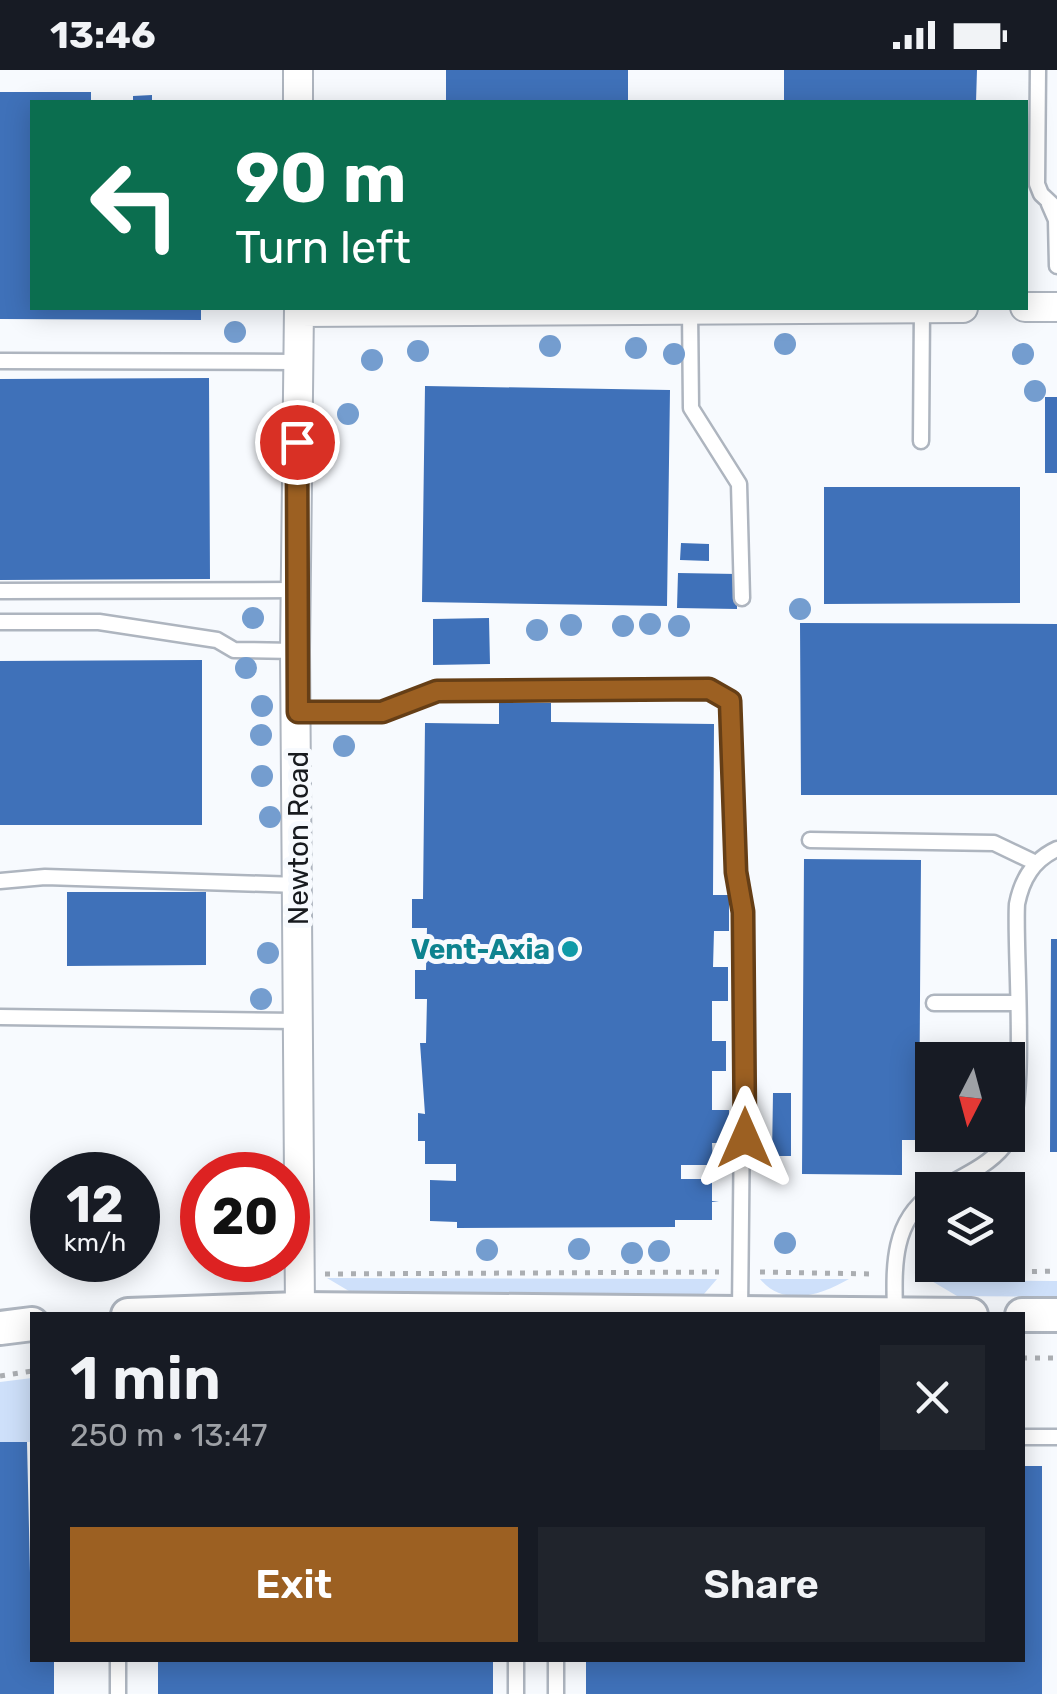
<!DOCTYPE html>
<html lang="en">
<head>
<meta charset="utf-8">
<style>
  body { margin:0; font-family:Rubik,sans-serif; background:#20242c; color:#f1f3f6; height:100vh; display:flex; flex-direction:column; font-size:38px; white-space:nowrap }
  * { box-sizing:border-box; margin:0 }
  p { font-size:32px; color:#9ea1a6 }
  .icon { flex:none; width:55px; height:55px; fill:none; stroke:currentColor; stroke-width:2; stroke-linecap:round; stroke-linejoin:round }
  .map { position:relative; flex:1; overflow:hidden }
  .side { position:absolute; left:30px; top:1242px; width:995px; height:350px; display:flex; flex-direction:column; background:#171b24; border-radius:0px; box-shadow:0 5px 25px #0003 }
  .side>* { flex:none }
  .hud { position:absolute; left:30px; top:30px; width:998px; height:210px; border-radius:0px; box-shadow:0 5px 25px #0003; background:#0b6e4f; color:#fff; overflow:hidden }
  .needle { width:65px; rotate:186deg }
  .controls { position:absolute; left:915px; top:972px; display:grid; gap:20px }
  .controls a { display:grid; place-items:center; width:110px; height:110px; border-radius:0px; background:#171b24; box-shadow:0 5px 25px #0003; font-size:50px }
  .speed { position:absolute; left:30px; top:1082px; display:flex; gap:20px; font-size:50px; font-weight:700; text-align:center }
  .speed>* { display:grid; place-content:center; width:130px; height:130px; border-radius:50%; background:#171b24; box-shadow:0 5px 25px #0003; line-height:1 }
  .speed small { font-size:25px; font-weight:400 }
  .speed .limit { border:15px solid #d22; background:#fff; color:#111 }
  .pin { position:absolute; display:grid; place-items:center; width:85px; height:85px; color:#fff; margin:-42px; border:5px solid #fff; border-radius:50%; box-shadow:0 2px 10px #0007 }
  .me { position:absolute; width:110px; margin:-55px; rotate:0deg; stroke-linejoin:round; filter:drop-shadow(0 0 8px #0008) }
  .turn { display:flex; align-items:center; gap:35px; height:210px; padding:0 40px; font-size:45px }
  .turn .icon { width:130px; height:130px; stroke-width:2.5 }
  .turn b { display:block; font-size:70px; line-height:85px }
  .round { display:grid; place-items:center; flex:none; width:105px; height:105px; border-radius:0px; background:#20242c }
  .summary { display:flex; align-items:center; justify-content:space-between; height:170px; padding:0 40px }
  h1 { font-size:60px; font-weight:600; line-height:75px }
  .action { display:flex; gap:20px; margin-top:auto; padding:20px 40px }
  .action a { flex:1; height:115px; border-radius:0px; background:#9c6022; color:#fff; font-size:40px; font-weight:600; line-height:115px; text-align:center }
  .action a+a { background:#20242c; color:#f1f3f6 }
  .status { display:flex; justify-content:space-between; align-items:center; height:70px; padding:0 50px; background:#171b24; direction:ltr }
  .status svg { height:28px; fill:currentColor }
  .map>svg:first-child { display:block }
</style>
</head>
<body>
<div class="status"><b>13:46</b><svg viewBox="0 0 49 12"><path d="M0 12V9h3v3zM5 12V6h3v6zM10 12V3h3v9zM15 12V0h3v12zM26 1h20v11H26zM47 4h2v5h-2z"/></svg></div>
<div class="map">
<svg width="1057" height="1624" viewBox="0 0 1057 1624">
  <rect width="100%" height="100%" fill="#f7fafe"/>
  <path fill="#cee0fa" d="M327,1208L717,1209L704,1224L689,1227H359Z
    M760,1209H849C821,1225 784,1238 760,1209Z
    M930,1210L1057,1211V1227L957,1226Z
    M32,1308V1372H0V1312Z"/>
  <path fill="#3f71b9" d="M446,0H628V32H446Z
    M784,0H977L976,32H784Z
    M0,22H91V32H32V238H201V250L0,249Z
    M152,25V32H133V26Z
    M209,308L210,509L0,510V309Z
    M425,316L670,320L667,536L422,532Z
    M1045,327H1057V403H1045Z
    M824,417H1020V533L824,534Z
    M681,473L709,474V491L680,490Z
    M678,503L737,504V539L677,538Z
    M489,548L490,594L433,595V549Z
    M800,553L1057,554V725H801Z
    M202,590V755H0V591Z
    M499,633H551V652L714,654L713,825H729V861H714L713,897H728V931H712V971H726V1001H712V1040H729V1073H712L713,1095H681V1109H712V1131L719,1132H712V1150H675V1157L457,1158V1152L430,1151V1110L456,1111V1094H425V1071H418V1043L425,1044L420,973H426L427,929H415V900H426L427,858H412V829H423L425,653L499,654Z
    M804,789L921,790L919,1070H902V1105L802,1104Z
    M67,822H206V895L67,896Z
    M1051,869H1057V1082H1050Z
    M773,1023H791V1086H772Z
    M0,1372H27L32,1590H54V1624H0Z
    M1022,1396H1042V1624H586V1590H1022Z
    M158,1590H493V1624H158Z"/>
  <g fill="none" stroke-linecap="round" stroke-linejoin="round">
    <g stroke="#aeb5bf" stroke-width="19">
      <path id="service" d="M1038,0L1037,114L1041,124L1057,139
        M1049,134L1056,150L1057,196
        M690,239L691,338L739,414L742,528
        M0,291L299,292
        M921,371L922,238
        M0,521L297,520
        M0,552H99L217,570L234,580L295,581
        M298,642H382L437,621L700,619L717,621L730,631L736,802L744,851L740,1243
        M810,770L994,773L1036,793
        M0,811L45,807L298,815
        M934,933H1017
        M0,947L298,951
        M939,1120C959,1108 988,1096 1003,1077C1030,1045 1014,883 1017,834C1022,809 1033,790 1057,779
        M895,1244C894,1199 891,1152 932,1124
        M1022,1367H1057
        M118,1590V1624
        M516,1590V1624
        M556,1590V1624"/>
    </g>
    <g stroke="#aeb5bf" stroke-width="32">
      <path id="minor" d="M298,0V32
        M1025,237H1057
        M299,238L295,581L300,1239
        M299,242L963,238"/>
    </g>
    <g stroke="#aeb5bf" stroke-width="38">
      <path id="tertiary" d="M128,1245L300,1239L971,1245
        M1022,1245H1057
        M0,1258L32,1254"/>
    </g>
    <path stroke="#abaeb2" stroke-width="5" stroke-dasharray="5 8" stroke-linecap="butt" d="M760,1202L874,1204
      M325,1204L719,1202
      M915,1204L1057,1201
      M240,1206L274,1205
      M1022,1288H1057
      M0,1306L32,1301"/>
    <use href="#service" stroke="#fff" stroke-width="14"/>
    <use href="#minor" stroke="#fff" stroke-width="28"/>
    <use href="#tertiary" stroke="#fff" stroke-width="32"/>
  </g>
  <g fill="#749dcf">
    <circle cx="235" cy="262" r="11"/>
    <circle cx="785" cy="274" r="11"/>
    <circle cx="550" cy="276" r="11"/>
    <circle cx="636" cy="278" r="11"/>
    <circle cx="418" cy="281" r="11"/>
    <circle cx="674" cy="284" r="11"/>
    <circle cx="1023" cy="284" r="11"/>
    <circle cx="372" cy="290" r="11"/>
    <circle cx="1035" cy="321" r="11"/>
    <circle cx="348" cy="344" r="11"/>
    <circle cx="800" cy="539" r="11"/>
    <circle cx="253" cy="548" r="11"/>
    <circle cx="650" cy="554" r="11"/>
    <circle cx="571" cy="555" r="11"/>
    <circle cx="623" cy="556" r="11"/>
    <circle cx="679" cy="556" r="11"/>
    <circle cx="537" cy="560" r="11"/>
    <circle cx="246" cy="598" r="11"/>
    <circle cx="262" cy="636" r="11"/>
    <circle cx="261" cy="665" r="11"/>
    <circle cx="344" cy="676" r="11"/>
    <circle cx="262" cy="706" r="11"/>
    <circle cx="270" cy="747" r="11"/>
    <circle cx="268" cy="883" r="11"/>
    <circle cx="261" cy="929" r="11"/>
    <circle cx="785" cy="1173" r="11"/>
    <circle cx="579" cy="1179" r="11"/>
    <circle cx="487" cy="1180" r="11"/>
    <circle cx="659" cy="1181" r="11"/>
    <circle cx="632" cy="1183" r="11"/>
  </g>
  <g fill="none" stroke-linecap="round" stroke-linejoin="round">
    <g stroke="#653e16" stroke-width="25">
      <path id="route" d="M297,372L298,642H382L437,621L709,619L730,631L736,802L743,842L745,1068"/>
    </g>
    <use href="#route" stroke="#9c6022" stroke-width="18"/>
  </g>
  <circle fill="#0f9aa8" stroke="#f7fafe" stroke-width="4" cx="570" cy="879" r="10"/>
  <g text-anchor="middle" stroke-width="10" stroke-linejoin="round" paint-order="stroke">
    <g font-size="28" fill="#181b1f" stroke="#f7fafe">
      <text transform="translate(298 768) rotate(-90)" y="10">Newton Road</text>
    </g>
    <g font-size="28" font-weight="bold" fill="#0d838f" stroke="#f7fafe" text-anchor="end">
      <text x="550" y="889">Vent-Axia</text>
    </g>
  </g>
</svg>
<div class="controls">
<a><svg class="needle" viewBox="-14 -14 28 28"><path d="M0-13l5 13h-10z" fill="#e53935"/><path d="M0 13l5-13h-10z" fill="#9ea1a6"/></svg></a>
<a><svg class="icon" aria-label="layers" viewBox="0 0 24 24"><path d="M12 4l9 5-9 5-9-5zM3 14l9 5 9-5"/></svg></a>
</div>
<div class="speed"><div>12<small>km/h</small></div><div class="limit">20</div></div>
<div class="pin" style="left:297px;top:372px;background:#d93025"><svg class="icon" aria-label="arrive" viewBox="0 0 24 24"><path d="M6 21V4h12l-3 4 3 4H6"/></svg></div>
<svg class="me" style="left:745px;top:1068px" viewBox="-20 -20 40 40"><path d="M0-17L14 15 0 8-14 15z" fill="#9c6022" stroke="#fff" stroke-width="4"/></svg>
<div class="hud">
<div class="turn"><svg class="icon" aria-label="left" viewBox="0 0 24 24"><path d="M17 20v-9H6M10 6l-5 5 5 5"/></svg><div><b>90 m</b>Turn left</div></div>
</div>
<section class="side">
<div class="summary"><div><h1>1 min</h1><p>250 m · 13:47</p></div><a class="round"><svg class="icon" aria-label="close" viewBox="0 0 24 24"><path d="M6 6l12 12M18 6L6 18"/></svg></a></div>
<div class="action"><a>Exit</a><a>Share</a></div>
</section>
</div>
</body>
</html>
